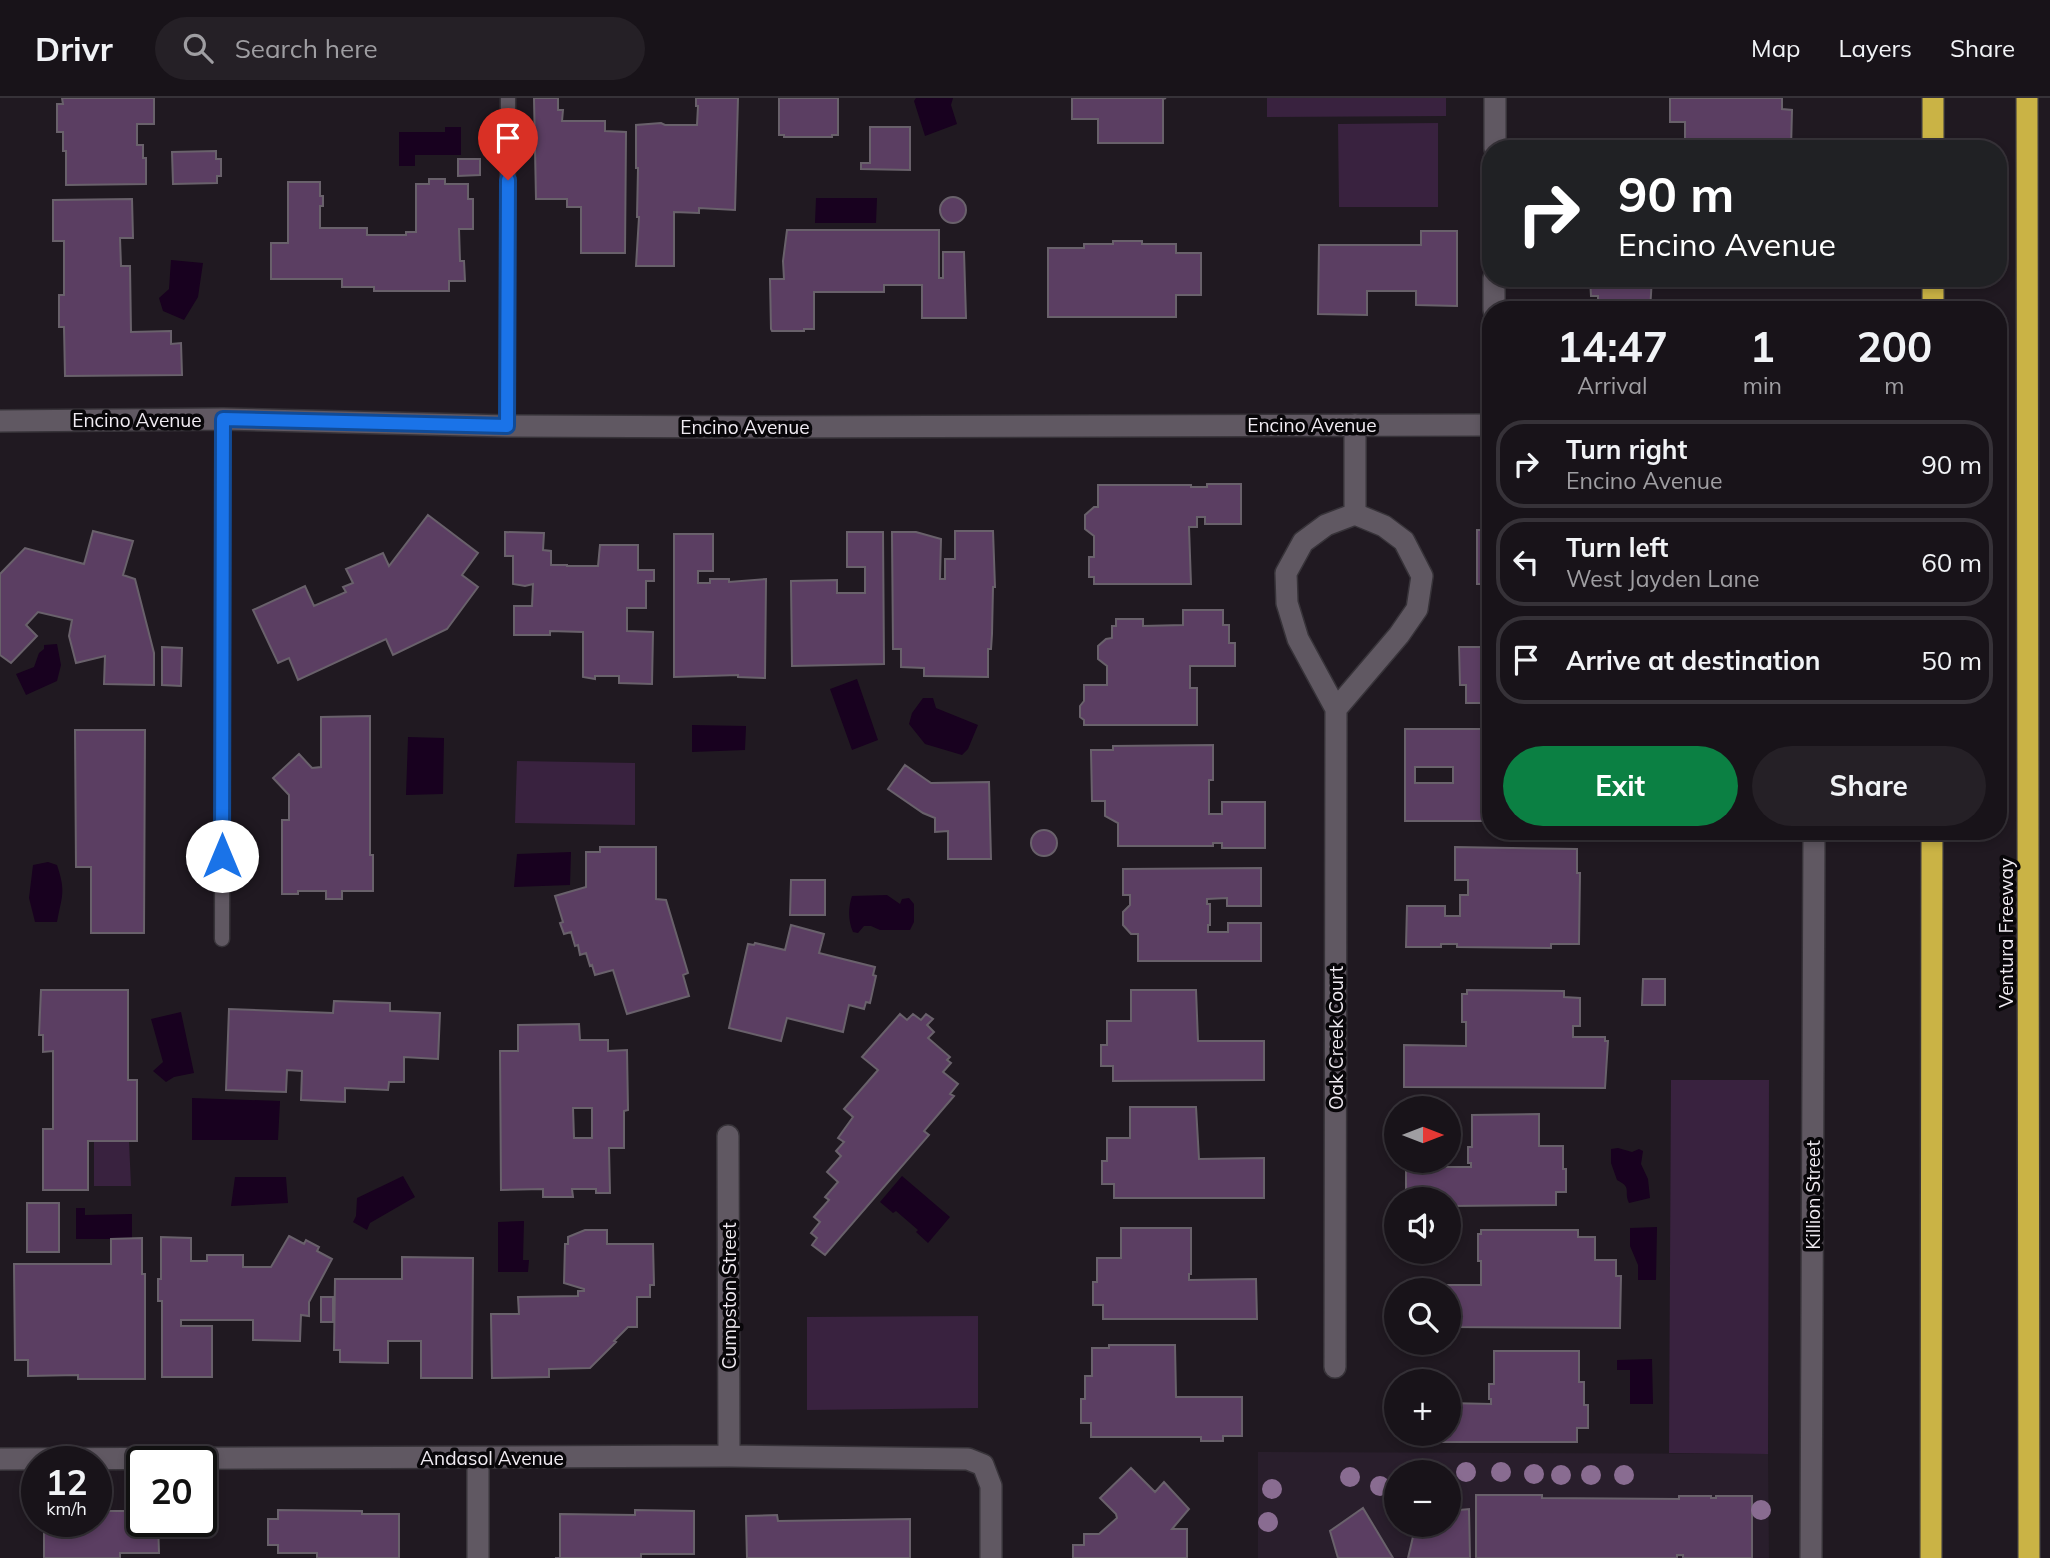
<!DOCTYPE html>
<html lang="en">
<head>
<meta charset="utf-8">
<style>
  body { margin:0; font-family:Mulish,sans-serif; background:#252026; color:#f1f3f6; height:100vh; display:flex; flex-direction:column; font-size:26px; white-space:nowrap }
  * { box-sizing:border-box; margin:0 }
  p { font-size:23px; color:#9f9ea2 }
  .icon { flex:none; width:38px; height:38px; fill:none; stroke:currentColor; stroke-width:2; stroke-linecap:round; stroke-linejoin:round }
  .map { position:relative; flex:1; overflow:hidden }
  .sheet { position:absolute; left:1482px; top:203px; width:525px; height:539px; display:flex; flex-direction:column; background:#181319; border-radius:28px; box-shadow:0 4px 10px #0003,0 0 0 2px #363238 }
  .sheet>* { flex:none }
  .banner { position:absolute; left:1482px; top:42px; width:525px; height:147px; border-radius:28px; box-shadow:0 4px 10px #0003,0 0 0 2px #363238; background:#202124; color:#fff; overflow:hidden }
  .needle { width:46px; rotate:90deg }
  .fabs { position:absolute; left:1384px; top:998px; display:grid; gap:14px }
  .fabs a { display:grid; place-items:center; width:77px; height:77px; border-radius:50%; background:#181319; box-shadow:0 4px 10px #0003,0 0 0 2px #363238; font-size:35px }
  .speed { position:absolute; left:21px; top:1348px; display:flex; gap:14px; font-size:35px; font-weight:700; text-align:center }
  .speed>* { display:grid; place-content:center; width:91px; height:91px; border-radius:50%; background:#181319; box-shadow:0 4px 10px #0003,0 0 0 2px #363238; line-height:1 }
  .speed small { font-size:18px; font-weight:400 }
  .speed .limit { border:4px solid #111; border-radius:10px; background:#fff; color:#111 }
  .pin { position:absolute; display:grid; place-items:center; width:60px; height:60px; color:#fff; margin:-72px -30px; border-radius:50% 50% 50% 0; rotate:-45deg; box-shadow:0 0 7px #0007 }
  .pin .icon { rotate:45deg }
  .me { position:absolute; width:77px; margin:-38px; rotate:0deg; stroke-linejoin:round; filter:drop-shadow(0 0 5px #0008) }
  .turn { display:flex; align-items:center; gap:24px; height:147px; padding:0 21px; font-size:32px }
  .turn .icon { width:91px; height:91px; stroke-width:2.5 }
  .turn b { display:block; font-size:49px; line-height:60px }
  .eta { display:flex; justify-content:space-evenly; align-items:center; height:119px; text-align:center }
  .eta b { font-size:42px; font-weight:700; line-height:49px }
  .primary-button { display:flex; gap:14px; margin-top:auto; padding:14px 21px }
  .primary-button a { flex:1; height:80px; border-radius:42px; background:#0b8043; color:#fff; font-size:28px; font-weight:700; line-height:80px; text-align:center }
  .primary-button a+a { background:#252026; color:#f1f3f6 }
  ul { padding:0; list-style:none }
  li { display:flex; align-items:center; gap:21px; height:88px; margin:0 14px 10px; padding:0 7px; border:4px solid #363238; border-radius:28px }
  li div { flex:1 }
  li b { display:block; font-size:26px }
  li em { font-style:normal }
  header { display:flex; align-items:center; gap:42px; box-sizing:border-box; height:98px; padding:0 35px; background:#181319; border-bottom:2px solid #363238 }
  header strong { font-size:33px }
  nav { display:flex; gap:38px; margin-inline-start:auto; font-size:24px }
  .search { width:490px; height:63px; background:#252026; display:flex; align-items:center; gap:18px; box-sizing:border-box; padding:0 24px; border-radius:38px; color:#9f9ea2; font-size:26px }
  .map>svg:first-child { display:block }
</style>
</head>
<body>
<header>
<strong>Drivr</strong>
<div class="search"><svg class="icon" aria-label="search" viewBox="0 0 24 24"><circle cx="10" cy="10" r="6"/><path d="M15 15l6 6"/></svg>Search here</div>
<nav><a>Map</a><a>Layers</a><a>Share</a></nav>
</header>
<div class="map">
<svg width="2050" height="1460" viewBox="0 0 2050 1460">
  <rect width="100%" height="100%" fill="#201921"/>
  <path fill="#291e2c" fill-rule="evenodd" d="M1258,1354L1768,1356L1769,1460H1258ZM1396,1374H1449V1426H1396Z"/>
  <path fill="#39223f" d="M1267,0H1446V18L1267,19Z
    M1438,25V109H1339L1338,26Z
    M517,663L635,665V727L515,725Z
    M1671,982H1769L1768,1356L1669,1355Z
    M94,1043H129L131,1088H94Z
    M978,1218V1310L807,1312V1219Z"/>
  <path fill="#18011f" d="M916,0H953L951,7L957,26L925,38L914,3Z
    M445,29H461V57H415V68H399V34H445Z
    M816,100H877L876,125H815Z
    M171,162L203,165L198,199L184,222L163,213L159,200L169,191Z
    M57,546L61,567L57,583L26,597L16,576L34,569L39,555L44,551V547Z
    M857,581L878,642L852,652L830,591Z
    M923,600H933L936,610L978,627L968,651L962,657L925,646L909,626L912,615Z
    M692,627L746,628L745,652L692,654Z
    M408,639L444,640L443,696L406,697Z
    M571,754L570,787L514,789L517,756Z
    M48,764L57,767C66,794 62,797 57,824H35L29,800L33,767Z
    M887,797L900,806L902,801L909,800L914,806V824L910,832H880L871,828H864L858,835L853,834C848,823 848,810 852,798Z
    M181,914L194,975L174,979L166,984L153,973L163,964L151,921Z
    M192,1000L280,1003L278,1042H192Z
    M1618,1050L1632,1054L1639,1051L1643,1053L1641,1066L1648,1081L1650,1100L1629,1105C1623,1093 1633,1090 1617,1082L1611,1065V1051Z
    M403,1078L415,1099L370,1125L367,1132L353,1124L356,1118L357,1100Z
    M902,1078L950,1119L928,1145L916,1134L918,1132L896,1113L893,1115L880,1104Z
    M235,1079H286L288,1105L231,1108Z
    M76,1110H85V1117L132,1116V1141H76Z
    M524,1123L523,1162H529L528,1174H498V1124Z
    M1657,1129L1656,1182H1638V1167L1630,1148V1130Z
    M1652,1261L1653,1306H1630V1272H1617V1262Z"/>
  <path fill="#5b3e62" stroke="#69616b" stroke-width="2" fill-rule="evenodd" d="M62,0H154V26H137V47H143V60H146V86L66,87V53H63V34H57V6H63Z
    M534,0H558V12H563L562,23H605V33L626,34L625,155H581V109H567V101H536Z
    M696,0H738L735,112L699,110V115L674,114V168H636L639,119H637L638,70H636V27L661,25L665,27H697L698,8H696Z
    M779,0H838V37H832V39H784V37H779Z
    M1072,0H1166L1163,1V45H1098V21H1072Z
    M1670,0H1782V11L1792,12L1791,51H1724V43L1685,42V24H1670Z
    M870,29H910V72L861,71V65H870Z
    M216,53V61H221V78H217V85L173,86L172,54Z
    M458,61H480V77L458,78Z
    M429,81H445V86H468V101H473V131H459L460,163H464L465,183H449V193H374V189H342V181H271V145H288V84H320V98H323V108H320V130H367V137H406V134H416V86H429Z
    M940 112a13 13 0 1 1 26 0a13 13 0 1 1-26 0Z
    M132,101L133,140H120L121,168H130L131,234L171,233V246L181,245L182,277L65,278L64,229H59V197H64V143H53V102Z
    M787,132H939V180H943V154H964L966,220H922V187H884V194H814V231H804V233H772L771,231L770,181H784L783,163Z
    M1421,133H1457V208L1416,207V193H1367V217L1318,216L1319,147H1421Z
    M1113,143H1142V146H1176V155H1201V197H1176V219H1048V150H1084V146H1113Z
    M1590,180H1652L1650,212H1598V198H1591Z
    M1777,180H1818V184H1777Z
    M1207,386H1241V426H1205V419H1197V429H1189L1191,486H1094V479H1089V459H1094V438L1085,431V417L1094,409H1098V387H1191V389H1207Z
    M428,417L478,455L462,477L478,489L447,531L393,557L386,541L298,582L289,560L278,565L253,512L305,488L314,508L346,494L343,489L353,485L346,471L383,455L389,468Z
    M1477,432H1491V486H1477Z
    M93,433L133,443L123,477L135,481L154,555V587L104,586L105,558L76,565L69,538L72,522L38,514L26,527L37,538L11,565L0,557V476L25,450L84,466Z
    M955,433H993L995,489H993L992,536L991,551H988V579L924,578V570L901,569V551H893L892,434H916L941,441L940,481H945V461H955Z
    M505,434L544,435L543,452L551,453V467H567V468H598L600,447H638V472H654V483H646V510H627V533L653,534L652,586L619,585V578H595V581L583,579V534L550,533V537H514V508H532L533,486L525,488L513,486V458H505Z
    M847,434H883L884,566L792,568L791,483L837,482V495H865V469H847Z
    M674,436H713V473H698V485H710V481H729V484L766,481L765,580L738,579V577L674,579Z
    M1183,512H1223V527H1229V545H1235V568H1190V590H1197V627H1084V622L1080,619V608L1084,603V587H1107V568L1098,561V548L1106,541L1112,540V528H1116V521H1143V528L1183,527Z
    M162,549L182,550L181,588L162,587Z
    M1459,549H1491V605H1466V587H1460Z
    M370,618V757H373V793H342V801H326V793H298V796H282V722H289V697L273,680L299,656L312,670L321,669V619Z
    M1405,631H1491V723H1405ZM1415,669H1453V685H1415Z
    M75,632H145L144,835H91V769H76Z
    M1213,647V682H1209V716H1222V704H1265V750H1222V745H1213V748H1118V725L1105,718V703H1092L1091,652H1113V648Z
    M905,667L931,685L989,684L991,761H948V733L935,734V720L923,715L888,691Z
    M1031 745a13 13 0 1 1 26 0a13 13 0 1 1-26 0Z
    M600,749H656V801L666,802L688,875L683,877L689,898L627,916L613,872L595,877L592,867L590,868L586,855L580,857L578,847L575,848L571,834L564,836L560,825L563,824L555,798L586,789V754H600Z
    M1455,749L1577,751V775H1580L1579,846H1551V850L1457,849V846H1441V849H1406L1407,808H1445V818H1460V797H1468V782H1455Z
    M1261,770V808H1227V800L1207,801V806H1210V827H1208V834H1228V825H1261V863H1138V836H1131L1123,827V814L1130,807V797H1123V771Z
    M791,782H825V817H790Z
    M791,827L824,836L819,855L875,869L873,877L876,878L870,905L866,904L864,911L849,907L843,934L787,920L781,943L729,930L748,846L754,847L755,845L785,852Z
    M1643,881H1665V907H1642Z
    M41,892H128V982H137V1043H88V1092H43V1031H53V953L43,954V937H39Z
    M1131,892H1196L1198,943H1264V982L1113,983V968H1101V947H1107V923H1131Z
    M1467,892L1564,893V899L1580,900V928H1573V939H1605V943H1608L1605,990L1404,989V947L1466,948V924H1462V896H1467Z
    M334,903L390,905V913L440,915L438,961L404,959V984H389L388,992L345,990V1004L301,1002L302,973L287,972L286,994L226,992L229,911L333,915Z
    M900,916L907,922L913,916L921,922L926,916L933,921L927,927L934,934L928,940L950,959L947,962L951,965L943,974L958,986L950,996L954,998L924,1033L929,1037L825,1157L812,1147L817,1140L811,1135L820,1124L814,1119L829,1102L825,1099L838,1084L827,1074L841,1058L836,1053L844,1044L838,1040L853,1019L844,1011L878,972L862,959Z
    M579,926L580,942H608V953L627,952L628,1012L624,1013V1050H609L610,1095H596V1091H572L573,1099H543V1091L501,1092L500,953H518V927ZM573,1010H592V1040H574Z
    M1130,1009H1196L1199,1061L1264,1060V1100H1114V1086H1102V1063H1107V1040H1130Z
    M1539,1016V1048H1563V1071H1566V1094H1556V1107L1449,1108V1101H1406V1069H1471V1065H1468V1049H1472V1017Z
    M27,1105H59V1154H27Z
    M1121,1130H1191V1176H1189V1182L1256,1181L1257,1221H1103V1207H1093V1184H1097V1160H1121Z
    M585,1132H607V1146H653L654,1187H650V1199H637V1229H628L614,1243L616,1244L590,1270L549,1271V1279L492,1280L491,1216H519L518,1199L578,1198V1193H584V1191L564,1185L565,1146H568V1139Z
    M1481,1132H1578V1139H1595V1162H1616V1178H1621L1620,1230L1449,1229V1192H1419V1187H1481V1163H1478V1136H1481Z
    M289,1138L304,1146L306,1142L319,1149L317,1153L332,1161L309,1204V1218L301,1217L300,1243L253,1242V1222H181V1228H212V1279H162V1203H158V1181H161V1139L191,1140V1163H207V1157H243V1169H271Z
    M142,1140V1176H145V1281H78V1277L28,1278V1262H15L14,1166H111V1141Z
    M402,1159L473,1160L472,1280H421V1243H388V1265L340,1264V1252H334L335,1181H402Z
    M321,1199H333V1224H321Z
    M1109,1247H1175L1176,1299H1242V1338H1223V1343H1201V1339H1091V1325H1081V1301H1085V1278H1092V1250H1109Z
    M1494,1253H1579V1284H1584V1307H1588V1330H1577V1344H1426V1335H1449V1305L1491,1306V1301H1489V1286H1494Z
    M1131,1370L1155,1394L1164,1384L1189,1411L1172,1431H1187V1460H1073V1447H1084V1436H1099L1117,1420L1116,1416L1100,1400Z
    M1476,1397H1542V1400L1679,1401V1398H1711V1400H1716V1398H1752V1460H1683V1457H1677V1460H1476Z
    M1363,1410L1393,1460H1338L1330,1433Z
    M1469,1411L1470,1460H1408L1416,1426H1449V1413Z
    M278,1412L362,1413V1416H399V1460H317V1455H278V1447H268V1421H278Z
    M635,1412L694,1413V1456H641V1460H555H560V1416L635,1417Z
    M96,1413H142V1423H162L158,1424L159,1455H120V1460H44V1423H96Z
    M777,1417L778,1423L910,1421V1460H747L746,1418Z"/>
  <g fill="none" stroke-linecap="round" stroke-linejoin="round">
    <g stroke="#373339" stroke-width="17">
      <path id="lane" d="M507,328L508,0
        M222,841L223,321"/>
    </g>
    <g stroke="#373339" stroke-width="24">
      <path id="street" d="M1495,51V0
        M1494,212V180
        M1355,327V416
        M728,1038L729,1358
        M1335,1269L1336,611L1298,541L1287,505L1286,475L1303,444L1326,427L1355,416L1384,428L1404,443L1422,478L1417,511L1399,537L1336,611
        M0,1361L729,1358L968,1361L983,1367L991,1388V1460
        M478,1460V1360"/>
    </g>
    <g stroke="#373339" stroke-width="24">
      <path id="secondary" d="M0,323L223,321L507,328L759,329L1491,327
        M1811,1460L1814,733"/>
    </g>
    <g stroke="#373339" stroke-width="24">
      <path id="highway" d="M2027,0L2029,1460
        M1933,51V0
        M1933,212V180
        M1931,1460L1932,733"/>
    </g>
    <use href="#lane" stroke="#605862" stroke-width="14"/>
    <use href="#street" stroke="#605862" stroke-width="21"/>
    <use href="#secondary" stroke="#605862" stroke-width="21"/>
    <use href="#highway" stroke="#cab345" stroke-width="21"/>
  </g>
  <g fill="#896c91">
    <circle cx="1466" cy="1374" r="10"/>
    <circle cx="1501" cy="1374" r="10"/>
    <circle cx="1534" cy="1376" r="10"/>
    <circle cx="1561" cy="1377" r="10"/>
    <circle cx="1591" cy="1377" r="10"/>
    <circle cx="1624" cy="1377" r="10"/>
    <circle cx="1350" cy="1379" r="10"/>
    <circle cx="1380" cy="1388" r="10"/>
    <circle cx="1272" cy="1391" r="10"/>
    <circle cx="1761" cy="1412" r="10"/>
    <circle cx="1268" cy="1424" r="10"/>
  </g>
  <g fill="none" stroke-linecap="round" stroke-linejoin="round">
    <g stroke="#114b97" stroke-width="18">
      <path id="route" d="M222,758L223,321L507,328L508,82"/>
    </g>
    <use href="#route" stroke="#1a73e8" stroke-width="12"/>
  </g>
  <g text-anchor="middle" stroke-width="7" stroke-linejoin="round" paint-order="stroke">
    <g font-size="19" fill="#f0ebf2" stroke="#080609">
      <text x="137" y="329">Encino Avenue</text>
      <text x="1312" y="334">Encino Avenue</text>
      <text x="745" y="336">Encino Avenue</text>
      <text transform="translate(2006 835) rotate(-90)" y="7">Ventura Freeway</text>
      <text transform="translate(1336 940) rotate(-90)" y="7">Oak Creek Court</text>
      <text transform="translate(1813 1097) rotate(-90)" y="7">Killion Street</text>
      <text transform="translate(729 1198) rotate(-90)" y="7">Cumpston Street</text>
      <text x="492" y="1367">Andasol Avenue</text>
    </g>
  </g>
</svg>
<div class="fabs">
<a><svg class="needle" viewBox="-14 -14 28 28"><path d="M0-13l5 13h-10z" fill="#e53935"/><path d="M0 13l5-13h-10z" fill="#9f9ea2"/></svg></a>
<a><svg class="icon" aria-label="sound" viewBox="0 0 24 24"><path d="M4 9h4l5-4v14l-5-4H4zM17 9q2 3 0 6"/></svg></a>
<a><svg class="icon" aria-label="search" viewBox="0 0 24 24"><circle cx="10" cy="10" r="6"/><path d="M15 15l6 6"/></svg></a>
<a>+</a>
<a>−</a>
</div>
<div class="speed"><div>12<small>km/h</small></div><div class="limit">20</div></div>
<div class="pin" style="left:508px;top:82px;background:#d93025"><svg class="icon" aria-label="arrive" viewBox="0 0 24 24"><path d="M6 21V4h12l-3 4 3 4H6"/></svg></div>
<svg class="me" style="left:222px;top:758px" viewBox="-20 -20 40 40"><circle r="19" fill="#fff"/><path d="M0-13L10 11 0 6-10 11z" fill="#1a73e8"/></svg>
<div class="banner">
<div class="turn"><svg class="icon" aria-label="right" viewBox="0 0 24 24"><path d="M7 20v-9h11M14 6l5 5-5 5"/></svg><div><b>90 m</b>Encino Avenue</div></div>
</div>
<section class="sheet">
<div class="eta">
<div><b>14:47</b><p>Arrival</p></div>
<div><b>1</b><p>min</p></div>
<div><b>200</b><p>m</p></div>
</div>
<ul>
<li><svg class="icon" aria-label="right" viewBox="0 0 24 24"><path d="M7 20v-9h11M14 6l5 5-5 5"/></svg><div><b>Turn right</b><p>Encino Avenue</p></div><em>90 m</em></li>
<li><svg class="icon" aria-label="left" viewBox="0 0 24 24"><path d="M17 20v-9H6M10 6l-5 5 5 5"/></svg><div><b>Turn left</b><p>West Jayden Lane</p></div><em>60 m</em></li>
<li><svg class="icon" aria-label="arrive" viewBox="0 0 24 24"><path d="M6 21V4h12l-3 4 3 4H6"/></svg><div><b>Arrive at destination</b></div><em>50 m</em></li>
</ul>
<div class="primary-button"><a>Exit</a><a>Share</a></div>
</section>
</div>
</body>
</html>
